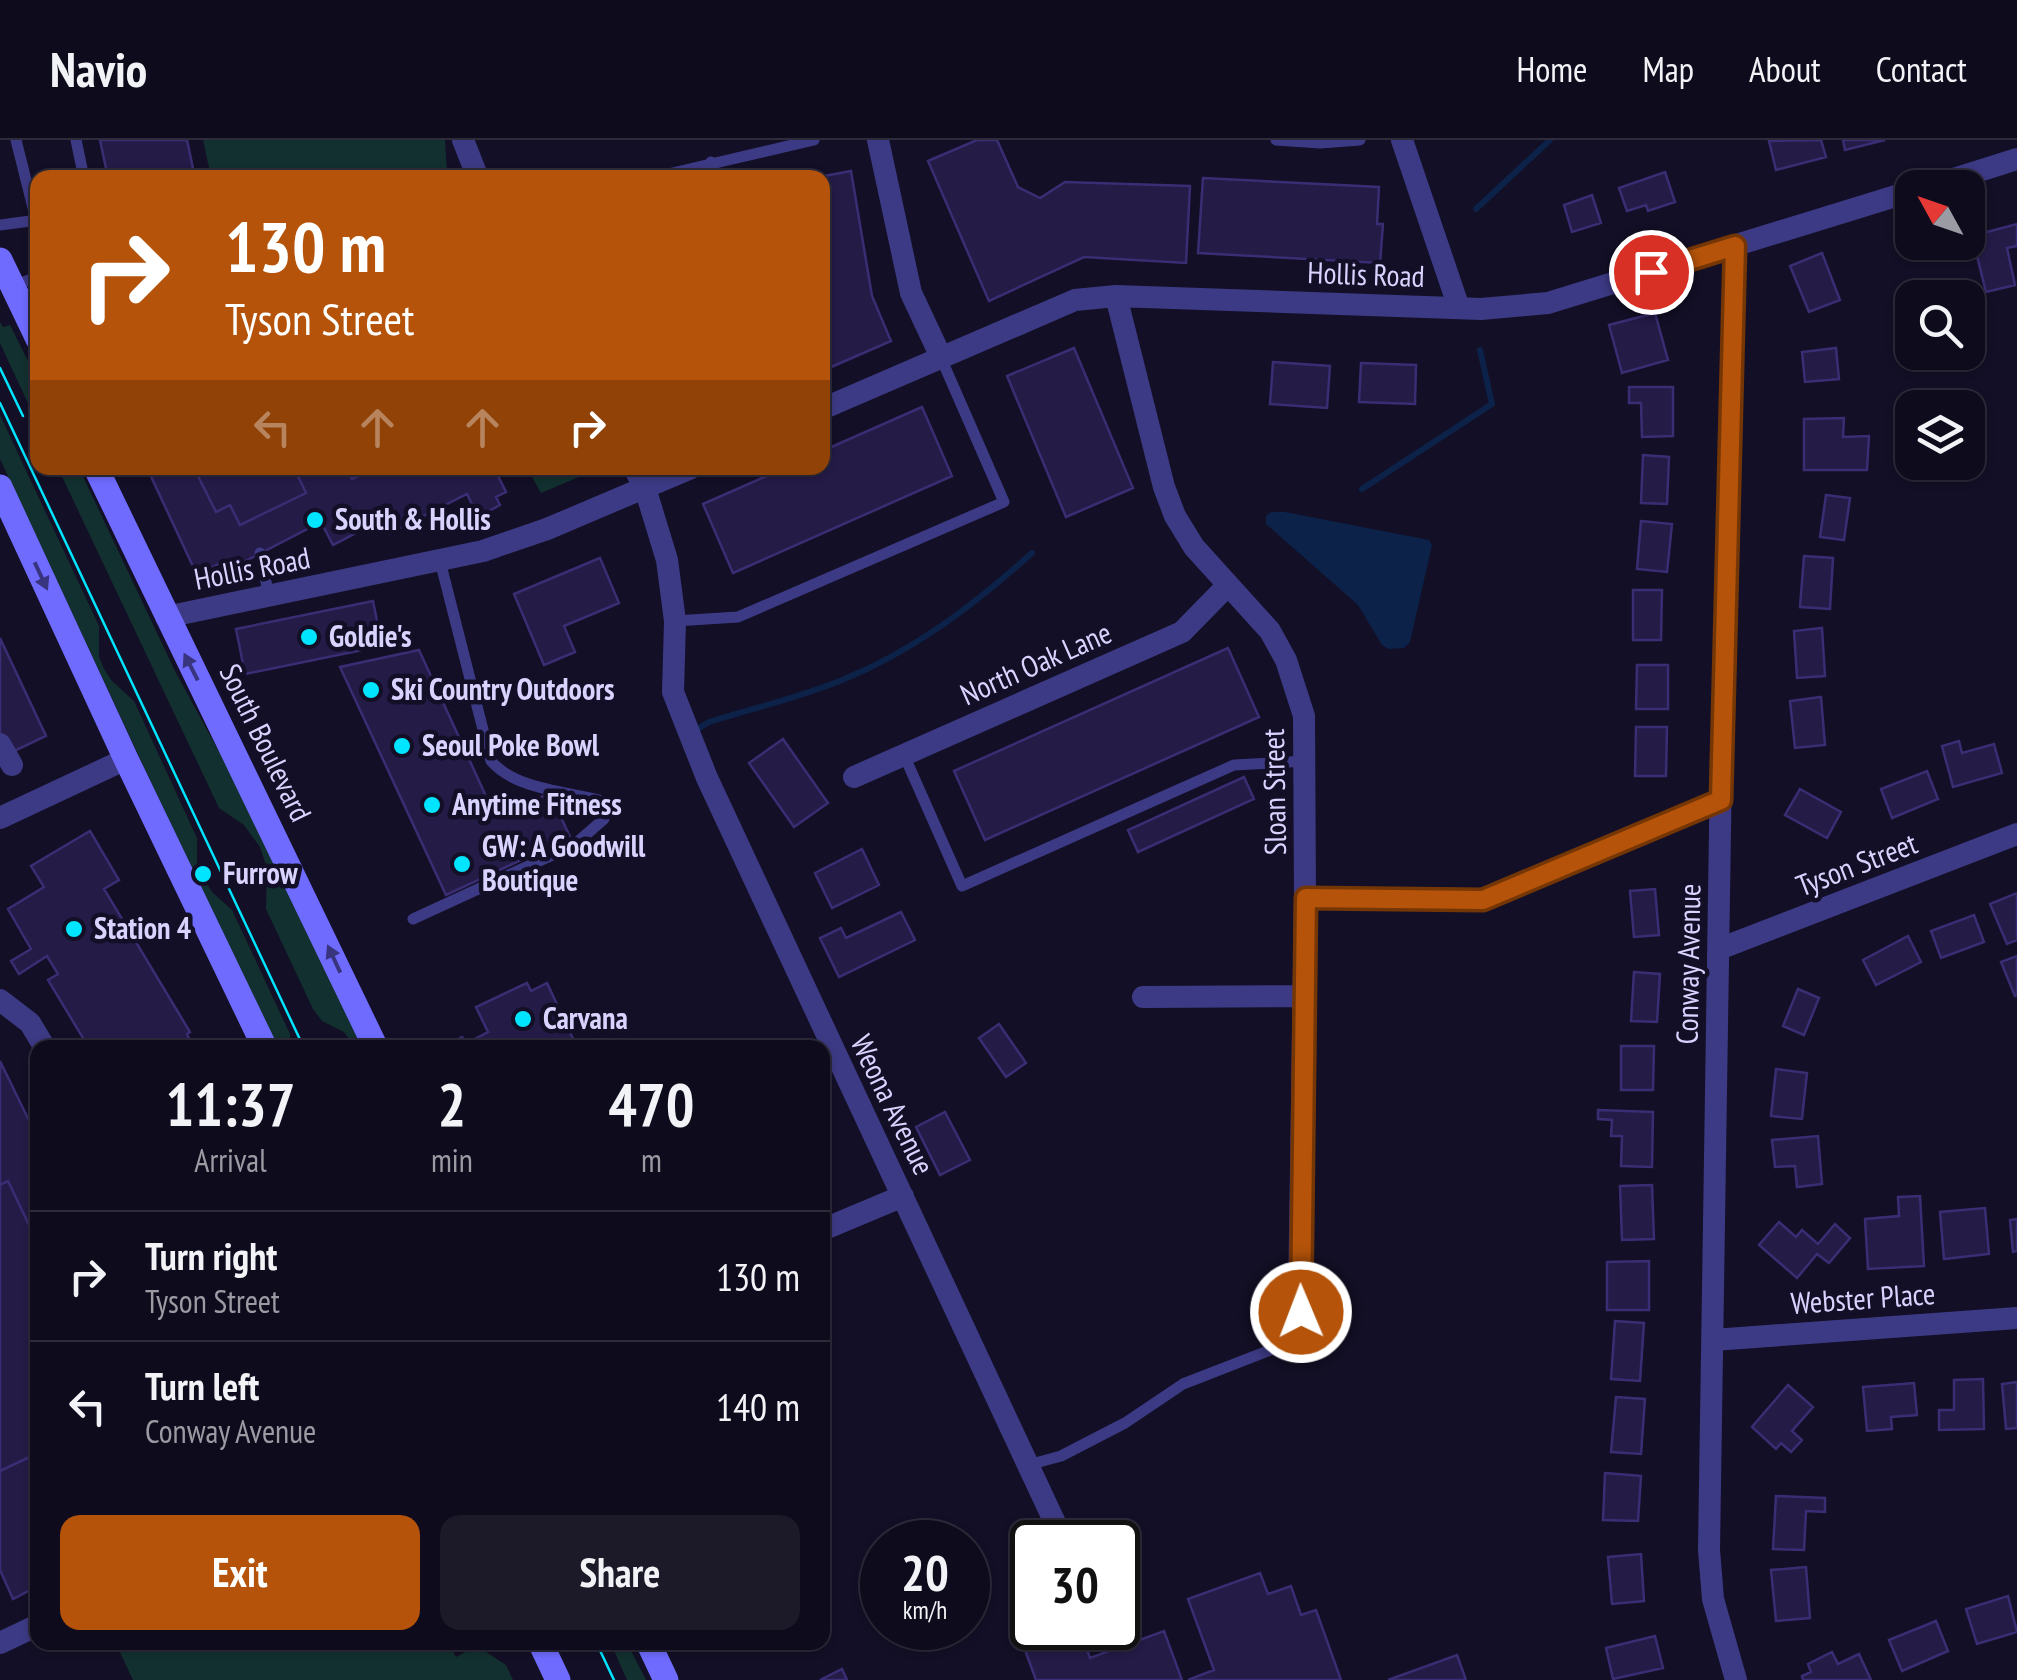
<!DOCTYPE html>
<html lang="en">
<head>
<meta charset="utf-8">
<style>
  body { margin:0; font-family:"PT Sans Narrow",sans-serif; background:#1c1929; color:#f1f3f6; height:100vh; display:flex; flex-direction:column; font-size:38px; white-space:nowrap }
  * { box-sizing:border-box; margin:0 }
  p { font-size:32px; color:#9b9ba3 }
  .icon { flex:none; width:55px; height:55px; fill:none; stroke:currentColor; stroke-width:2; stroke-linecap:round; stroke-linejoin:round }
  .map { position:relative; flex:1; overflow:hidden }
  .drawer { position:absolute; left:30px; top:900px; width:800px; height:610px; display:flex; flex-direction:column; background:#0e0b1c; border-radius:20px; box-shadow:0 2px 8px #0004,0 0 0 2px #2e2b3b }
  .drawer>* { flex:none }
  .guide { position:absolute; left:30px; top:30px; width:800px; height:305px; border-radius:20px; box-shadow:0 2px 8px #0004,0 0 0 2px #2e2b3b; background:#b45309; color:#fff; overflow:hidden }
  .needle { width:65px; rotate:310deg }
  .buttons { position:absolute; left:1895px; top:30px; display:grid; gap:20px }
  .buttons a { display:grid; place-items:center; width:90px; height:90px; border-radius:20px; background:#0e0b1c; box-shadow:0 2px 8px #0004,0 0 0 2px #2e2b3b; font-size:50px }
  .speed { position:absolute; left:860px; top:1380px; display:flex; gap:20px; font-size:50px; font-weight:700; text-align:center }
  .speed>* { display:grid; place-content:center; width:130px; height:130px; border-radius:50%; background:#0e0b1c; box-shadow:0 2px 8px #0004,0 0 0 2px #2e2b3b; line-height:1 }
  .speed small { font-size:25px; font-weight:400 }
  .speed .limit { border:5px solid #111; border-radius:15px; background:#fff; color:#111 }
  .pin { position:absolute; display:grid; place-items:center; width:85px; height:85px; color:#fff; margin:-42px; border:5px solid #fff; border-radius:50%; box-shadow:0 2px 10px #0007 }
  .me { position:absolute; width:110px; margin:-55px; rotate:359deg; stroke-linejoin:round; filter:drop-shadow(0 0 8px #0008) }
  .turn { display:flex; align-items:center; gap:35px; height:210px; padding:0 30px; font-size:45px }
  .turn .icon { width:130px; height:130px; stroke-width:2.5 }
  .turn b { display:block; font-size:70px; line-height:85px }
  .lanes { display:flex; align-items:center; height:95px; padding:0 30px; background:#0003; justify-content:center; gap:50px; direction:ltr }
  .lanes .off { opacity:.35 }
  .eta { display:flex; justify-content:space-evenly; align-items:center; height:170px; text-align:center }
  .eta b { font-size:60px; font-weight:700; line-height:70px }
  .primary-button { display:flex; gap:20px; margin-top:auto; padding:20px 30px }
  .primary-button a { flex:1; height:115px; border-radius:20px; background:#b45309; color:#fff; font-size:40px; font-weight:700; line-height:115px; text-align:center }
  .primary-button a+a { background:#1c1929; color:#f1f3f6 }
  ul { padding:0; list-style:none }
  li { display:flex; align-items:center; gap:30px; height:130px; padding:0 30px; border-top:2px solid #2e2b3b }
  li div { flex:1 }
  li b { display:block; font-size:38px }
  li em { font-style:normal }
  header { display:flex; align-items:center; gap:60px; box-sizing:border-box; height:140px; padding:0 50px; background:#0e0b1c; border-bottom:2px solid #2e2b3b }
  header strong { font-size:48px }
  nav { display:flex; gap:55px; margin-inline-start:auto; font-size:35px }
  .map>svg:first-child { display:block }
</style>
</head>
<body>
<header>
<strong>Navio</strong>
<nav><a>Home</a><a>Map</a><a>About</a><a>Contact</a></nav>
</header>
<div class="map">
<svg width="2017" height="1540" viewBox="0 0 2017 1540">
  <rect width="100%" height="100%" fill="#130f26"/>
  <path fill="#12302f" d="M203,0H445L447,34L443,38L211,37Z
    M0,182L3,187L10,185L37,239V283L0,203Z
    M0,275L99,486V517L104,529L112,541L134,561L197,698V730L213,753L232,770L290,894V907H275L0,319Z
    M58,328H79L175,531L253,674L362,907H355L344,892L322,881L313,869L266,769L267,728L260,707L244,685L219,668Z
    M527,328H592L593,331L541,353Z
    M618,1502L627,1503L646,1540H627L612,1506Z
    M125,1503H448L456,1517L477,1506L506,1525L513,1540H133L117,1506Z"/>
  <path fill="#0c2248" d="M1271,372H1285L1429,400L1432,405L1410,502L1404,508L1388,509L1382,505L1358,465L1266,384V376Z"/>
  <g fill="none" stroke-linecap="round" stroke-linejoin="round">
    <path stroke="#0c2248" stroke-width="6" d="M1476,69L1550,0
      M1362,349L1492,264L1480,210
      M696,590L709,582C753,568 799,558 842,540C914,511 974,465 1032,413"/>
  </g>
  <path fill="#241b47" stroke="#3b2d73" stroke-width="2.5" d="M100,0H187L195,38H108Z
    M977,0H997L1018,47L1040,58L1065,42L1190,46L1186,123L1084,117L989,161L928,21Z
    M1821,0L1826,17L1776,30L1769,1Z
    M1843,0H1885L1845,10Z
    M851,31L872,156L891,201L822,231V38H813Z
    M1665,32L1675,62L1648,71L1646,65L1627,71L1619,48Z
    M1203,38L1379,47L1377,84H1383L1380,123L1198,113Z
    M1592,55L1601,83L1572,92L1564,65Z
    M2017,84V106L2007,108L2015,145L1986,152L1972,96Z
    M1822,113L1840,160L1809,172L1790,126Z
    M1655,173L1668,220L1622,233L1609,185Z
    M1074,208L1133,348L1066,377L1007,236Z
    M1836,208L1839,239L1805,242L1802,212Z
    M1273,222L1330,226L1327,268L1270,264Z
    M1361,223L1416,225L1415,264L1359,262Z
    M1629,247H1673V296L1642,297L1641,263H1629Z
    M922,267L952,336L733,433L703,364L785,328H822V311Z
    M1844,278L1843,297L1869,296L1867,330H1804V279Z
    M1643,315L1669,317L1667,364L1641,363Z
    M147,328H194L216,372L230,365L240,385L306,353L297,334L311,328H346L352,339L375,328H494L506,352L496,357L500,365L478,377L467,354L390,393L383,379L333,405L321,382L234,427L230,418L197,435Z
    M194,328H311L297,334L306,353L240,385L230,365L216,372Z
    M1826,355L1850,358L1844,400L1820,397Z
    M1641,381L1672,384L1667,432L1637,429Z
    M1804,416L1833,418L1830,469L1800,467Z
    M600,418L619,463L564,486L575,512L544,525L514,454Z
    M1633,450H1662L1661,500H1633Z
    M373,461L382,506L245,534L236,489Z
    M1822,488L1825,536L1797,538L1794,491Z
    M0,498L46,596L10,613L0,593Z
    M1228,508L1259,577L985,700L954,631Z
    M419,510L496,678L550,653L570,697L446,755L340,527Z
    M1637,525H1668V569H1636Z
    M1821,557L1825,605L1795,608L1790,561Z
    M1636,587H1667L1666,636H1635Z
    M783,599L828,663L794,687L749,623Z
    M1959,601L1962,613L1994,604L2002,633L1953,647L1942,606Z
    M1927,631L1938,659L1892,678L1881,649Z
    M1244,637L1254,659L1138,712L1128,690Z
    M1800,649L1841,672L1827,698L1785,675Z
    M90,691L119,740L104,749L190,892L187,894L193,908H89L48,840L58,834L47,816L19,834L11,821L31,809L8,769L44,747L31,726Z
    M862,709L879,745L832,768L815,733Z
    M1655,749L1659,795L1634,797L1630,751Z
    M2017,753V800L2007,804L1990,764Z
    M901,772L915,800L839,837L820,798L841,788L846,798Z
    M1974,775L1984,802L1941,818L1931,791Z
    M1908,796L1921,822L1876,845L1863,820Z
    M2017,816V855L2015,856L2001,822Z
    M1634,832L1660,834L1657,882L1631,881Z
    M527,843L531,851L547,843L575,903L566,908H477L473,900L488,892L476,867Z
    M1798,849L1819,858L1804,895L1783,886Z
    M999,884L1026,923L1006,937L979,898Z
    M462,897L470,908H441Z
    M1621,906H1654L1653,950H1621Z
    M0,921L38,999V1104L8,1041L0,1045Z
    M1776,929L1807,933L1802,979L1771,976Z
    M1598,970L1653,972L1652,1027L1621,1026L1622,996H1611L1612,980L1598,979Z
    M945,972L970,1020L940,1035L916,987Z
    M1818,996L1822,1044L1797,1047L1795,1026L1775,1027L1772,1000Z
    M8,1041L38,1104V1313L0,1331V1045Z
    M1652,1045L1654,1099L1622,1100L1620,1046Z
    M1920,1056L1924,1126L1868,1129L1865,1079L1899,1076L1898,1057Z
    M1985,1068L1989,1114L1944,1119L1940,1072Z
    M2017,1079V1111L2013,1112L2010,1080Z
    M1779,1082L1796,1097L1802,1090L1818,1104L1835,1084L1850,1098L1829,1123L1817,1114L1797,1138L1759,1105Z
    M1649,1121V1170H1607V1122Z
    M1615,1181L1644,1183L1640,1241L1611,1239Z
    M1983,1239L1984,1289L1939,1290V1270H1954V1240Z
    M2017,1242V1288L2006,1289L2002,1244Z
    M1914,1243L1917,1275L1891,1277L1892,1289L1867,1291L1863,1247Z
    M1788,1245L1813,1267L1792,1291L1802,1300L1791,1312L1781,1303L1776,1309L1752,1287Z
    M1616,1257L1645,1259L1641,1314L1611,1312Z
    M38,1313V1358L34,1360L38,1367V1446L13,1459L0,1430V1331Z
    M1605,1333L1641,1336L1638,1381L1603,1380Z
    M1776,1356L1825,1358V1372L1806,1371L1804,1410L1773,1409Z
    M1641,1414L1644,1461L1612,1464L1608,1417Z
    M1806,1427L1810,1478L1776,1481L1771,1430Z
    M1260,1433L1268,1454L1291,1446L1301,1475L1316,1470L1341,1540H1188L1214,1530L1188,1459Z
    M2008,1456L2017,1492L1977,1504L1966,1469Z
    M1936,1481L1948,1511L1902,1531L1889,1500Z
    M1051,1488H1079L1090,1518L1164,1491L1182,1540H1036L1021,1499Z
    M1655,1496L1663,1528L1613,1539L1606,1508Z
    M1832,1512L1838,1524L1859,1514L1871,1540H1803L1802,1536L1811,1532L1808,1524Z
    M1457,1515L1466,1540H1388Z
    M842,1529L847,1540H820Z"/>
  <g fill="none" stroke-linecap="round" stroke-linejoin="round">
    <path stroke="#3d3a85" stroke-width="11" d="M16,0L36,80
      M76,0L84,38
      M1276,0L1320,3L1319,0
      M1320,3L1360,0
      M711,22L717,38
      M651,38L814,0
      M0,85L38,80
      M12,146L38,137
      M260,413L269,456
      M675,481L738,477L1004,362L941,218
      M904,615L962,746L1234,625L1306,621
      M413,779L574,705L604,679L599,660C564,651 515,649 491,621L440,421
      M1028,1325L1061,1316L1125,1283L1183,1244L1309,1195"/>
    <path stroke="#3d3a85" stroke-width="22" d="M463,0L478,38
      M878,0L911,153L941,217
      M1402,0L1459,168
      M1925,48L2017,19
      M1735,106L1721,624L1709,1410L1713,1459L1736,1540
      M1116,156L1164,347L1175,376L1194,407L1270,491L1286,520L1304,576L1305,757L1299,1160L1309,1195
      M822,269L1075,160L1116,156L1481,169L1548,163L1912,51
      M634,328L645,348L667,420L675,481L673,552L707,638L1064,1402
      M166,477L483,411L547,389L691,328
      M0,604L12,625
      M854,637L1182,492L1228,445
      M0,678L126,619
      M1305,757L1483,760L1721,661
      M1719,809L2017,694
      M1143,857L1303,856
      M0,860L30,883L45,908
      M822,1090L903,1056
      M1713,1200L2017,1178
      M0,1503L38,1485"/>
    <path stroke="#6f6bff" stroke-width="25" d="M0,120L38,199
      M96,328L376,908
      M0,347L126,619L265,908
      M540,1502L558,1540
      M648,1502L666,1540"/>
    <path stroke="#00e5ff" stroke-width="2.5" d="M0,228L23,276
      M0,263L304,908
      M596,1502L614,1540"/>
  </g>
  <defs><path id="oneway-solid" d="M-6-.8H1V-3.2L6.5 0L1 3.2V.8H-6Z" transform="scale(2.5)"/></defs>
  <g fill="#38347d">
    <use href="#oneway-solid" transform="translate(41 436) rotate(65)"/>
    <use href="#oneway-solid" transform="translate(191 527) rotate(-117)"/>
    <use href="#oneway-solid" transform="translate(334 819) rotate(-115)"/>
  </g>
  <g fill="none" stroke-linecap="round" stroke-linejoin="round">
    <g stroke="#753606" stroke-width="25">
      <path id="route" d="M1301,1172L1306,758L1483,760L1721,660L1735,106L1651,132"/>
    </g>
    <use href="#route" stroke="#b45309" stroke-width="18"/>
  </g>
  <g fill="#00e5ff" stroke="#130f26" stroke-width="4">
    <circle cx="315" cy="380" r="10"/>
    <circle cx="309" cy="497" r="10"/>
    <circle cx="371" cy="550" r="10"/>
    <circle cx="402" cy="606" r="10"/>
    <circle cx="432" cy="665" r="10"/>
    <circle cx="462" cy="724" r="10"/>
    <circle cx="203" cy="734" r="10"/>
    <circle cx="74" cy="789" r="10"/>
    <circle cx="523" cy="879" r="10"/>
  </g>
  <g text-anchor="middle" stroke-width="9" stroke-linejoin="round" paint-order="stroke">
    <g font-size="30" fill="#d9d4ff" stroke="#130f26">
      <text transform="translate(1366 135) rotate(2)" y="10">Hollis Road</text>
      <text transform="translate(252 429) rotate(-11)" y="10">Hollis Road</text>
      <text transform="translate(1036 524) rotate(-24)" y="10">North Oak Lane</text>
      <text transform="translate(265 603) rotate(64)" y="10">South Boulevard</text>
      <text transform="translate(1275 652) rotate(-91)" y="10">Sloan Street</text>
      <text transform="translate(1857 725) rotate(-21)" y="10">Tyson Street</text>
      <text transform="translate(1689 824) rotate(-89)" y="10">Conway Avenue</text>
      <text transform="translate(892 965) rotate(64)" y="10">Weona Avenue</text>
      <text transform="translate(1863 1159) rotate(-4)" y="10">Webster Place</text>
    </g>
    <g font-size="30" font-weight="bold" fill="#d9d4ff" stroke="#130f26" text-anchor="start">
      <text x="335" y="390">South &amp; Hollis</text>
      <text x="329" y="507">Goldie's</text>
      <text x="391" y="560">Ski Country Outdoors</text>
      <text x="422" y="616">Seoul Poke Bowl</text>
      <text x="452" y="675">Anytime Fitness</text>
      <text x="482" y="717">GW: A Goodwill<tspan x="482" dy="34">Boutique</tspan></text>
      <text x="223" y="744">Furrow</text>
      <text x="94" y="799">Station 4</text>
      <text x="543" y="889">Carvana</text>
    </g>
  </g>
</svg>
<div class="buttons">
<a><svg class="needle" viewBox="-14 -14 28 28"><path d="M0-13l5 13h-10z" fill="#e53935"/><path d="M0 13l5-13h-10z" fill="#9b9ba3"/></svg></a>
<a><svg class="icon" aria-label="search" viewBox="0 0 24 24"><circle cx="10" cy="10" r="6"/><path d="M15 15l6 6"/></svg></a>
<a><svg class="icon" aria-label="layers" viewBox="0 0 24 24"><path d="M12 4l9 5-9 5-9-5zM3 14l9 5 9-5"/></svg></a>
</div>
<div class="speed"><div>20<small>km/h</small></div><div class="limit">30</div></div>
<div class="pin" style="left:1651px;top:132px;background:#d93025"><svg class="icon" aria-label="arrive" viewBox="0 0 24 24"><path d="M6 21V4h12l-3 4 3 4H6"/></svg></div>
<svg class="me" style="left:1301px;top:1172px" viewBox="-20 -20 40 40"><circle r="17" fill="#b45309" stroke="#fff" stroke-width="3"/><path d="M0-11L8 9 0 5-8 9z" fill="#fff"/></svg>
<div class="guide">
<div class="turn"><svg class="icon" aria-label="right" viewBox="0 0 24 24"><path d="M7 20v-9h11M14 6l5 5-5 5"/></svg><div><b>130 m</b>Tyson Street</div></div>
<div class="lanes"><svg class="icon off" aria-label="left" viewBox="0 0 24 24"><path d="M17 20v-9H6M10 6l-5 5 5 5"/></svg><svg class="icon off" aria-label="ahead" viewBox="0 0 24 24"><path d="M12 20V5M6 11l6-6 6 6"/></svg><svg class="icon off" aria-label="ahead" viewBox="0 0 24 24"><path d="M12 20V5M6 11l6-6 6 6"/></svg><svg class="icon" aria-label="right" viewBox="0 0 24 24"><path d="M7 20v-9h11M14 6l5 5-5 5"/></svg></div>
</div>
<section class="drawer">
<div class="eta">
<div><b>11:37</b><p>Arrival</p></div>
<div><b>2</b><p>min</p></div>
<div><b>470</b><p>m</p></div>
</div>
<ul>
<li><svg class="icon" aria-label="right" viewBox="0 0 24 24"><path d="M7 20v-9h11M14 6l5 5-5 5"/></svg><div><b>Turn right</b><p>Tyson Street</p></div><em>130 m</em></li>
<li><svg class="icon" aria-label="left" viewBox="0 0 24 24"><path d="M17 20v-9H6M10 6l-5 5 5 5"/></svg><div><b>Turn left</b><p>Conway Avenue</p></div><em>140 m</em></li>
</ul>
<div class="primary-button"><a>Exit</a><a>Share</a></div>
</section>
</div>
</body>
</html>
